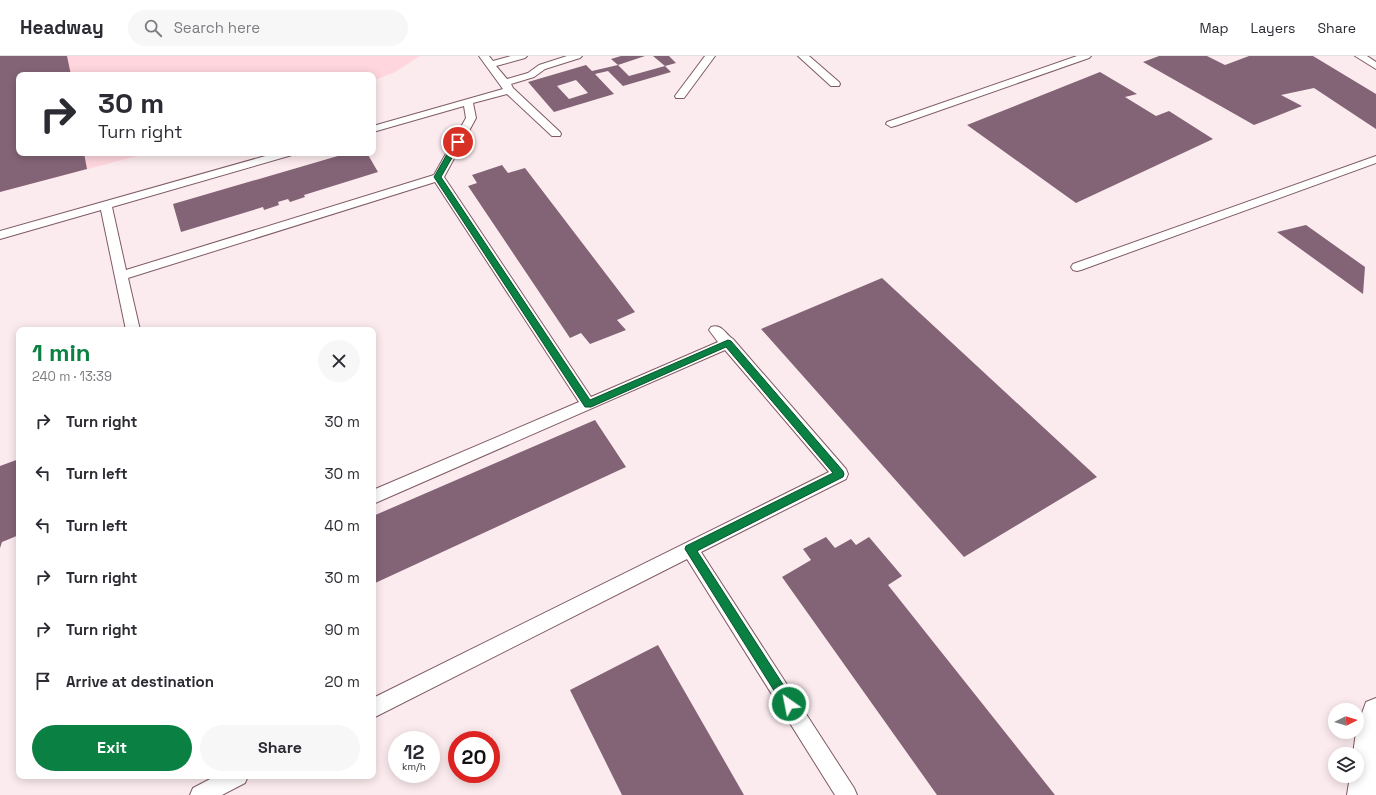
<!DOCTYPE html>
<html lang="en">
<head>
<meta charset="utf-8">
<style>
  body { margin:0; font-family:"Space Grotesk",sans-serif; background:#f7f7f7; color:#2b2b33; height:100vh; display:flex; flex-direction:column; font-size:15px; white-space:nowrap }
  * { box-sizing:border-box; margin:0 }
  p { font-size:13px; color:#7c7c81 }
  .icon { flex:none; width:22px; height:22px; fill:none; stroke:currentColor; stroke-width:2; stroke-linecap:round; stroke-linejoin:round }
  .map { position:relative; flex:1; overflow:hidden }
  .panel { position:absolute; left:16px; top:271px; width:360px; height:452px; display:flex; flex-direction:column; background:#fff; border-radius:8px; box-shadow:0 2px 10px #0003 }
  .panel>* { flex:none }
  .guide { position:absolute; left:16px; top:16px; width:360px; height:84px; border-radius:8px; box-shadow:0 2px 10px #0003; background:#fff; color:#2b2b33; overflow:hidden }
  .needle { width:26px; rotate:85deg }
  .tools { position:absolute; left:1328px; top:647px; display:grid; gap:8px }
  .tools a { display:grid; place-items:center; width:36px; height:36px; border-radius:50%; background:#fff; box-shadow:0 2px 10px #0003; font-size:20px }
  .speed { position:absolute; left:388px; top:675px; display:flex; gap:8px; font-size:20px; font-weight:700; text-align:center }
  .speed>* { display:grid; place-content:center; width:52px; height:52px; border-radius:50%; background:#fff; box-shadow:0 2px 10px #0003; line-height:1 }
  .speed small { font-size:10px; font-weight:400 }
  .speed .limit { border:6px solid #d22; background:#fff; color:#111 }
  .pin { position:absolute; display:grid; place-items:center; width:34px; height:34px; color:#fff; margin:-17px; border:2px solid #fff; border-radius:50%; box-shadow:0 1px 4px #0007 }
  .me { position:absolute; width:44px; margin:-22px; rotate:327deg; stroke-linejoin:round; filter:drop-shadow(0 0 3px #0008) }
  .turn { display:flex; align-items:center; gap:14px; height:84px; padding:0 16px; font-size:18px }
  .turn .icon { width:52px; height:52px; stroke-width:2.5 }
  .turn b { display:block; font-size:28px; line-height:34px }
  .round { display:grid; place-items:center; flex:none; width:42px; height:42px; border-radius:21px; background:#f7f7f7 }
  .head { display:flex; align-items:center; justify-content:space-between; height:68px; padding:0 16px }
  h1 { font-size:24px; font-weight:700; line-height:30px; color:#0b8043 }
  .button { display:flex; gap:8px; margin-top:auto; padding:8px 16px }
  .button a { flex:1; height:46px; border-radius:24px; background:#0b8043; color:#fff; font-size:16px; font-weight:700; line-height:46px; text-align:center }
  .button a+a { background:#f7f7f7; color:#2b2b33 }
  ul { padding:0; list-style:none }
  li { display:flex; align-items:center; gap:12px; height:52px; padding:0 16px }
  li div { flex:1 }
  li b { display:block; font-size:15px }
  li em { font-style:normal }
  header { display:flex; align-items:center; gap:24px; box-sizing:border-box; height:56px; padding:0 20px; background:#fff; border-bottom:1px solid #e1e1e2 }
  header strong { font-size:19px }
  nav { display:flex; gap:22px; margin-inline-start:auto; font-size:14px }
  .search { width:280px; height:36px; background:#f7f7f7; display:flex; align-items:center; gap:10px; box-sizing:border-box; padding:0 14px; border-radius:22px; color:#7c7c81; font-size:15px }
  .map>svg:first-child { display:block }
</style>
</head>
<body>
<header>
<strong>Headway</strong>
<div class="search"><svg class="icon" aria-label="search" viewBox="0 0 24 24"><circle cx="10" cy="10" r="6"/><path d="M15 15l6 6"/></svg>Search here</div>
<nav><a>Map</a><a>Layers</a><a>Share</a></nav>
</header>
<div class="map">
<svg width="1376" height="739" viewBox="0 0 1376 739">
  <rect width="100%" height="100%" fill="#fcebee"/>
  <path fill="#ffd6de" d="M0,0H420L395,16L373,25V19H19V97H149L0,136Z"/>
  <path fill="#836476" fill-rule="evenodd" d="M0,0H67L71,19H19V97H84L87,113L0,136Z
    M621,0H645L618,9L611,3Z
    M653,0H669L676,7L665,10Z
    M1159,0H1207L1225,9L1249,0H1313L1376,38V73L1314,32L1281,39L1302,50L1254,69L1143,6Z
    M586,9L592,15L618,9L629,20L665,10L671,16L623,30L608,15L595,18L614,38L554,56L528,26ZM576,24L588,37L569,43L557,30Z
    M1100,16L1137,38L1125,41L1156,60L1169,55L1213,83L1076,147L967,69Z
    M348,97H367L378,116L304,139L305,141L290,146L288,143L278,146L279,149L264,154L263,151L181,176L173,148Z
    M502,109L508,117L525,112L635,256L617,264L626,274L590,288L581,277L570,282L468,130L477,127L472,119Z
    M1306,169L1365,211L1363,238L1277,176Z
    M882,222L1097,421L964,501L761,273Z
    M595,364L626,411L373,528V460Z
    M19,403V479L2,486L0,492V410Z
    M826,481L835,492L851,483L856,489L869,481L902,520L888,529L1055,739H937L782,521L811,504L803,493Z
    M658,589L744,739H622L570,634Z"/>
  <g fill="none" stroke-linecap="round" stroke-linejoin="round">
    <g stroke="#7f5b63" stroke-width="2">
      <path id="service" d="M479,0H489L493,5L511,0H527L525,2L496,10L507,23L528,17L539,9L567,0H582L580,2L545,13L534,21L511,28L513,32L560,76L561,78L560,80H552L507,38L473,47L476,62L444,121L591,341L718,286L709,274L711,271C722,267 725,278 733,283L846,413L848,418L846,423L701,496L854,732L857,739H835L687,503L373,662V642L829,416L725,294L373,448V434L579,346L435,126L128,222L140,274H126L101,154L0,183V175L276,97H293L292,99L112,151L126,214L434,119L466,62L464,50L373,76V70L503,33Z
        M705,0H715L684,42H676L675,40Z
        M798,0H809L839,26L840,28L839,30H831Z
        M1077,0H1091L1089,2L895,70L891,71L886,68L887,66Z
        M1355,0H1367L1376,6V13Z
        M1376,100V107L1081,214L1077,215L1073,214L1071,211L1073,208Z
        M216,720H248L245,727L222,739H190L193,732Z"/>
    </g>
    <g stroke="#7f5b63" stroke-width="2">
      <path id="minor" d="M1376,642V739H1347L1350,720H1357V698H1353L1356,676H1357V671L1366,646Z"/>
    </g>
    <use href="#service" fill="#fff" fill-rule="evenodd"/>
    <use href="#minor" fill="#fff" fill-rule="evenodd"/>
  </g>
  <path fill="#0b8043" stroke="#07532c" d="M455,84L461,86L441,121L590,344L728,284L731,285L843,415L844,418L843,421L697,495L793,644L795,648L793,652L789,654L785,652L685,493L686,490L833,417L726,291L591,351H585L434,121Z"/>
</svg>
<div class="tools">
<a><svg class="needle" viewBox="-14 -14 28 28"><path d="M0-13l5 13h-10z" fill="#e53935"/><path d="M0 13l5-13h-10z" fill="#7c7c81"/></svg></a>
<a><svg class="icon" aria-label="layers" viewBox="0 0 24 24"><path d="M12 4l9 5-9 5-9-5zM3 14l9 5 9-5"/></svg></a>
</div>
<div class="speed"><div>12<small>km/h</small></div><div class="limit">20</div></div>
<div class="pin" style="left:458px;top:86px;background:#d93025"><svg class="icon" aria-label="arrive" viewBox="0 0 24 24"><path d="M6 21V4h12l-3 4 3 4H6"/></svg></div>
<svg class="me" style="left:789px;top:648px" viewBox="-20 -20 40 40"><circle r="17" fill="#0b8043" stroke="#fff" stroke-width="3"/><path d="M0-11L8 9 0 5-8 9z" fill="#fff"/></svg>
<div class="guide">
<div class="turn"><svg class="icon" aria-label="right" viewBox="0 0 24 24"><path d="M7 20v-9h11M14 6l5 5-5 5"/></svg><div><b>30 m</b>Turn right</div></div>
</div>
<section class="panel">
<div class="head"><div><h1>1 min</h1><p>240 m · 13:39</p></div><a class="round"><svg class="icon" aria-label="close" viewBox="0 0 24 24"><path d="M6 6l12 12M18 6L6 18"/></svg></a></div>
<ul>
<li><svg class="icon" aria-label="right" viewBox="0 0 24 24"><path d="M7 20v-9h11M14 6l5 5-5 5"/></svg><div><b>Turn right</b></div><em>30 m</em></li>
<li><svg class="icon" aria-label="left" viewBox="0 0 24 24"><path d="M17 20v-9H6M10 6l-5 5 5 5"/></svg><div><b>Turn left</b></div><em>30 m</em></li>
<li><svg class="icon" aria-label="left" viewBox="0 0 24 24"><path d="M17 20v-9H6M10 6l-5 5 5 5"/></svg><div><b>Turn left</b></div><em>40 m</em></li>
<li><svg class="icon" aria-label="right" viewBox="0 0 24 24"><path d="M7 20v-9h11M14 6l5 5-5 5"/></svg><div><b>Turn right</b></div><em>30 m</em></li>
<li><svg class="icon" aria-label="right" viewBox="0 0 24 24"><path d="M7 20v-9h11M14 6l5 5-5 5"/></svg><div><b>Turn right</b></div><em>90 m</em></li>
<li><svg class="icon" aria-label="arrive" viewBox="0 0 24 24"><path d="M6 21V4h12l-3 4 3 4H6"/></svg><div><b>Arrive at destination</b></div><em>20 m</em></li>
</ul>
<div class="button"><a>Exit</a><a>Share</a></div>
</section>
</div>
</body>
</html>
